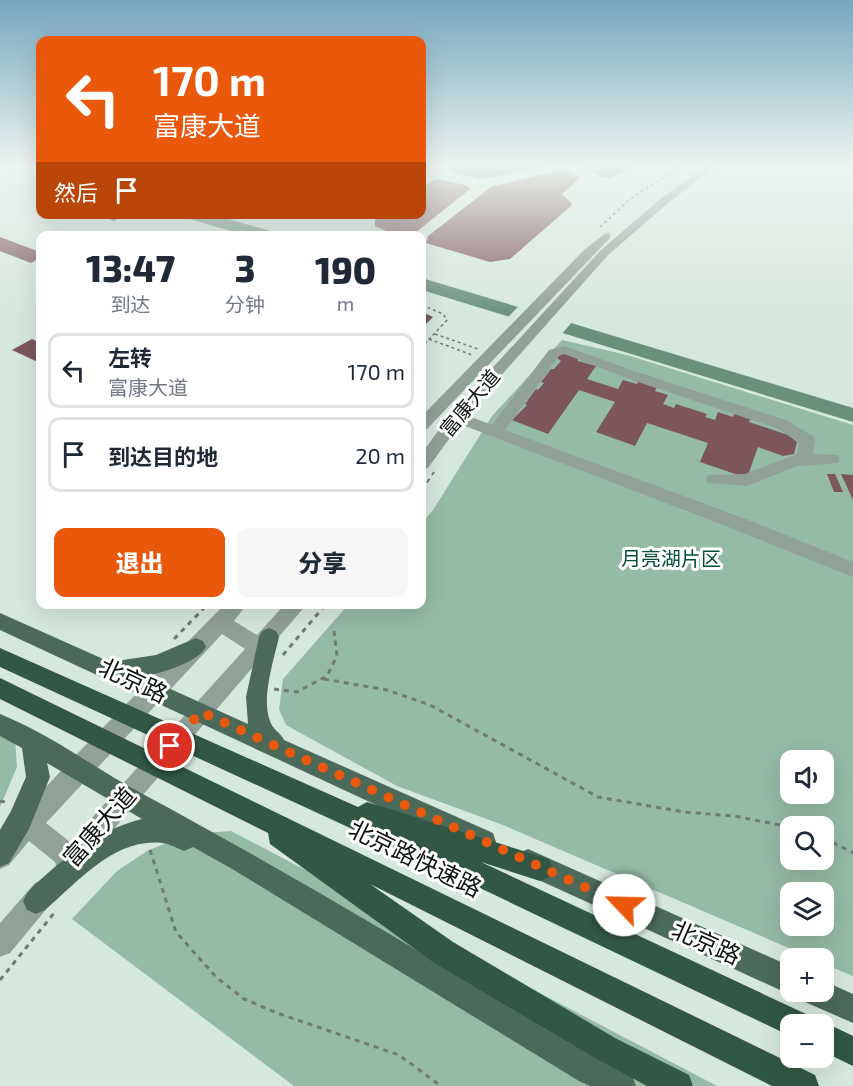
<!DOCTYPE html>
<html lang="zh">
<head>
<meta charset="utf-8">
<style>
  body { margin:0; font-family:"Exo 2","Noto Sans SC",sans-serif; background:#f6f6f7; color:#1f2937; height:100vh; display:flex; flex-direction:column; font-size:22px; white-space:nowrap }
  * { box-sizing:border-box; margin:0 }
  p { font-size:20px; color:#747a83 }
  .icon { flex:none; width:33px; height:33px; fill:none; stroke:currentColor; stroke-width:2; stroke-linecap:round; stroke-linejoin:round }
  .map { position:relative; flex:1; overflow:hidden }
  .side { position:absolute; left:36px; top:231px; width:390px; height:378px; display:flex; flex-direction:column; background:#fff; border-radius:12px; box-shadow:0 6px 24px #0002 }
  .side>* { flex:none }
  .top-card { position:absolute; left:36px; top:36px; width:390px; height:183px; border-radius:12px; box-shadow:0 6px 24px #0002; background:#ea580c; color:#fff; overflow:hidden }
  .buttons { position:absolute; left:780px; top:750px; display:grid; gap:12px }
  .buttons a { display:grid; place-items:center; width:54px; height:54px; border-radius:12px; background:#fff; box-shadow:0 6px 24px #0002; font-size:30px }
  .pin { position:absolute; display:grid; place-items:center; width:51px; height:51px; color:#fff; margin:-26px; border:3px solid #fff; border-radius:50%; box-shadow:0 2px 6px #0007 }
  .me { position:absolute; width:66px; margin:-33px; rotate:294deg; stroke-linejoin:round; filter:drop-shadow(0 0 4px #0008) }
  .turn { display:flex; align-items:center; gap:21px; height:126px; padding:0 18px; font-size:27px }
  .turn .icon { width:78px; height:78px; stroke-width:2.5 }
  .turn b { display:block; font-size:42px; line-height:51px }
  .then { display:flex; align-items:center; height:57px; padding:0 18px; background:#0003; gap:12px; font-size:22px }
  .eta { display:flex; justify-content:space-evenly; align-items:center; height:102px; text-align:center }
  .eta b { font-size:36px; font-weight:800; line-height:42px }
  .primary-button { display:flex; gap:12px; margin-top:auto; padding:12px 18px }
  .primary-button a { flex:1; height:69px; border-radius:12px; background:#ea580c; color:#fff; font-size:24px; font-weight:800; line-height:69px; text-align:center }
  .primary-button a+a { background:#f6f6f7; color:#1f2937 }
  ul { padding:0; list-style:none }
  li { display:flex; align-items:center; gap:18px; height:75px; margin:0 12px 9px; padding:0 6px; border:3px solid #e0e1e3; border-radius:12px }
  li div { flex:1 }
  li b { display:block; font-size:22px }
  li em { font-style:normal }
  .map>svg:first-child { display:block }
</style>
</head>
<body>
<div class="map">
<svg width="853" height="1086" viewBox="0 0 853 1086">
  <rect width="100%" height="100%" fill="#d5e8de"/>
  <path fill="#95baa6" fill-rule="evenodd" d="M562,340L627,355L853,425V976L824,964V958H812L503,825L397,786L286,725L279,709L283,679L348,605L422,604V523L433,510L492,416ZM790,760H824V794H790ZM790,826H824V860H790ZM790,892H824V926H790Z
    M0,717L14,724L17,767L0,807Z
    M231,831L717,1086H294L72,919L117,871L147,851L188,834Z"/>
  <path fill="#6a907c" d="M176,215H215L284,235H245Z
    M422,278L853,408V422L422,290Z"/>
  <path fill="#d5e8de" d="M520,305L573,321L560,336L506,319Z"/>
  <path fill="#7c565a" d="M451,166H544V167L480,179L451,172L448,170Z
    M588,166H633L610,178L599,176L590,170Z
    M559,170L571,172L580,178L562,194L572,204L571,206L510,259L490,262L426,243L428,236L491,187Z
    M436,179L466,185L470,189L411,236H398L375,226V220L384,214H422V188Z
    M97,214H126L114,221Z
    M0,237L40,252V258L31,263L0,251Z
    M422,312L433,317L422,328Z
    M32,339L40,343V363L12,350Z
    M560,353L576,355L578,361L596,366L587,379L618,389L623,380L637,384L642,374L660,380L655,391L668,395L663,404L674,408L676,404L707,414L705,417L715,420L718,412L733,417L737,406L753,411L749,422L788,435L797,442L794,454L783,456L758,447L747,478L700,462L708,443L647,423L635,446L596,432L615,402L579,390L548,434L512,420L527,405L525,404L536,389L538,390L544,383L541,382L551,369H554L561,361L557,358Z
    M827,474H835L843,492H834Z
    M841,474L853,475V500Z"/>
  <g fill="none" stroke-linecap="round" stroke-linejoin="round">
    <path stroke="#6f7b75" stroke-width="1.5" stroke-dasharray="3 3" stroke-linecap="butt" d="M600,227L630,199L680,166
      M422,305L443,314L447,320L422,347
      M435,334L478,349
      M429,339L472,355"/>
    <path stroke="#6f7b75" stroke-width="2" stroke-dasharray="4.5 4.5" stroke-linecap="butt" d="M40,462V471
      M422,490L434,472"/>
    <path stroke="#6f7b75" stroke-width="3" stroke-dasharray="5 5" stroke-linecap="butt" d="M174,639L208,604
      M283,655L326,604
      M324,679L387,690L430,705L598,797L684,812L734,816L790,827
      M274,689L297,692L327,676L337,656L334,631
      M0,801L9,803
      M824,838L853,853
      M150,850L176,932L216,977L244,999L277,1013L399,1055L441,1086
      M0,980L55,912"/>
    <path fill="#90a198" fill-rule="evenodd" d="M705,166H716L667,204L608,255L466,415L492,425L549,350L565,346L642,374L786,420L813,436L815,440L813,454L838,455L840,459L838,463L797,466L747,486L708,483L706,479L708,475L745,474L797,454L799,442L776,428L632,380L564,354L559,356L505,430L743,518L853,562V577L731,528L460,424L428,468L422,470V453L451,413L600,251L659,200Z
      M606,233L610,234V238L427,429L422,430V416L584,250Z
      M225,604H247L234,621L257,635L285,604H307L76,873L67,877L58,873L55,862L29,841L9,865L0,869V837L70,761ZM222,634L245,649L70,842L46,823Z
      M44,879L53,883L57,892L53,901L10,953L0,957V923L35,883Z"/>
    <path fill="#4b6a5a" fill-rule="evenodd" d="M0,613L110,662L156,655L196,638L203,641L206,647C199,662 160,673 144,677L248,724L246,697L259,637L262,631L269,628L276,631L279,637C274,659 261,699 270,721C272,729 281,733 284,740L493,833L496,842L493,851L484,854L475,851L0,630Z
      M0,714C50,734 93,767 139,792C296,876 448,969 601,1059L632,1075L636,1086H590L579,1081L234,870L193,847L184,851C177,848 170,844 162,843C114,838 78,882 45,910L36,914L27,910L23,901C28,889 38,882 48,873C77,848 105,828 142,819L47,763L50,777L29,829L9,863L0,867V830L11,811L26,777L22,748L0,736Z
      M528,849L790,966V992H796L790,994L780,990L519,871L515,862L519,853Z
      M824,981L853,994V1023L805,1002L801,992H824Z"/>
    <path fill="#325745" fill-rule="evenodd" d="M0,648L358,807L367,802L549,859L553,868L549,877L540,881L481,862L806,1014L810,1024H790V1036L786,1034L461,879L0,667Z
      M0,678L815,1075L819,1086H772L370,884L453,942L615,1038L689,1075L693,1086H647L595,1058L433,962L270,844L268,833L0,699Z
      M824,1022L853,1036V1066L824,1052V1024H819Z"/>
  </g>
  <linearGradient id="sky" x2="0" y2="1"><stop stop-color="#75a6bd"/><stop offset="0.52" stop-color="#ecf5f0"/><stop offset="1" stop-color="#ecf5f0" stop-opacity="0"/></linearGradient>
  <rect width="853" height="318" fill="url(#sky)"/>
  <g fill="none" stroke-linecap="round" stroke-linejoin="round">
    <path stroke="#ea580c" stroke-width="10" stroke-dasharray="0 18" d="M170,746L201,712L624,905"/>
  </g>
  <g text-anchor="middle" stroke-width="6" stroke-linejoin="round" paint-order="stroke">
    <g font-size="20" fill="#0e1411" stroke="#fff">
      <text transform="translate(470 403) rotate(-50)" y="7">富康大道</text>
    </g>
    <g font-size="20" fill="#044f34" stroke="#fff">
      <text x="671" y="566">月亮湖片区</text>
    </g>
    <g font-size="24" fill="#0e1411" stroke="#fff">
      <text transform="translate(133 681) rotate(25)" y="8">北京路</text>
      <text transform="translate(100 827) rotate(-49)" y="8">富康大道</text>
      <text transform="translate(415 859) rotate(26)" y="8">北京路快速路</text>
      <text transform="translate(706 943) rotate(24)" y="8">北京路</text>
    </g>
  </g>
</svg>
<div class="buttons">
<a><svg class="icon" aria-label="sound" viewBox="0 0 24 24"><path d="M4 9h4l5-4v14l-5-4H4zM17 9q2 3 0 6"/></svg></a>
<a><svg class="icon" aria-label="search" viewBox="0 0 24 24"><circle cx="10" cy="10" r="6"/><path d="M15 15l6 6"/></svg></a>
<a><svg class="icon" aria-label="layers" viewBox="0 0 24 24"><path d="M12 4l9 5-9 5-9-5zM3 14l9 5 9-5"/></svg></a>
<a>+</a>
<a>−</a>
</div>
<div class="pin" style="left:170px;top:746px;background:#d93025"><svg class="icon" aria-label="arrive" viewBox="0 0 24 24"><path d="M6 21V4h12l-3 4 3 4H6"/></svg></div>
<svg class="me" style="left:624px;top:905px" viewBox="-20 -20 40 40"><circle r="19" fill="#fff"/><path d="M0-13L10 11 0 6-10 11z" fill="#ea580c"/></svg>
<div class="top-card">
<div class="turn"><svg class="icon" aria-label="left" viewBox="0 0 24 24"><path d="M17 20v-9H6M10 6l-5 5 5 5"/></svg><div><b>170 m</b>富康大道</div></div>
<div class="then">然后<svg class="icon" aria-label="arrive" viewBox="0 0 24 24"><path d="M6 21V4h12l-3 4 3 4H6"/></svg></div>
</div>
<section class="side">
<div class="eta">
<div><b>13:47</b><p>到达</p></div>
<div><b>3</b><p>分钟</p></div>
<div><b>190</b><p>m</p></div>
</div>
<ul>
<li><svg class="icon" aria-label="left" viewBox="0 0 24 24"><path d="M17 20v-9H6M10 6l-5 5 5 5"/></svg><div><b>左转</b><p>富康大道</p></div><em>170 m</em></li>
<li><svg class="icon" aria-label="arrive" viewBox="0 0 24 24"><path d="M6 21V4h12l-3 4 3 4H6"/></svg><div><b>到达目的地</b></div><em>20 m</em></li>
</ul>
<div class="primary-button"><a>退出</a><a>分享</a></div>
</section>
</div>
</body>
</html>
